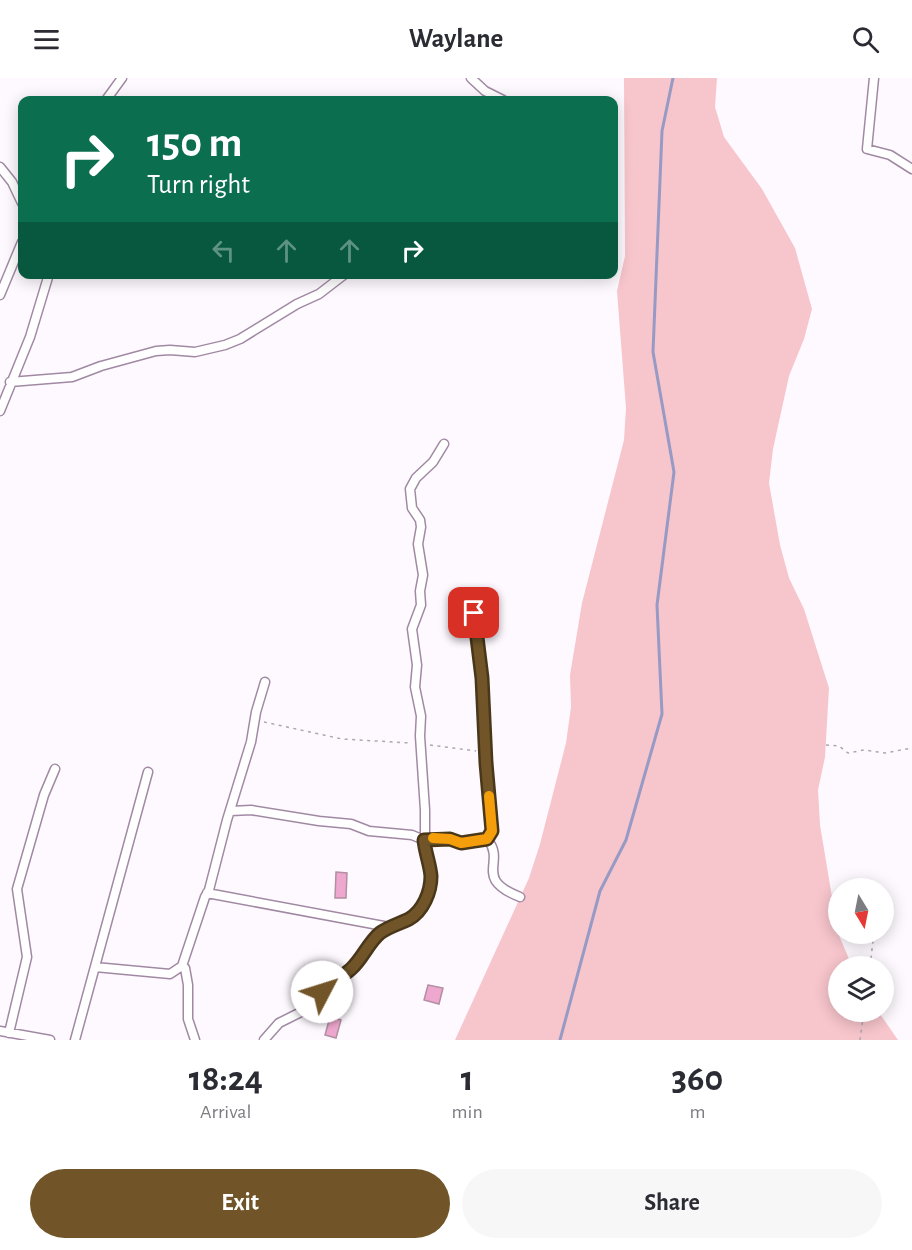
<!DOCTYPE html>
<html lang="en">
<head>
<meta charset="utf-8">
<style>
  body { margin:0; font-family:"Alegreya Sans",sans-serif; background:#f7f7f7; color:#2b2b33; height:100vh; display:flex; flex-direction:column; font-size:22px; white-space:nowrap }
  * { box-sizing:border-box; margin:0 }
  p { font-size:20px; color:#7c7c81 }
  .icon { flex:none; width:33px; height:33px; fill:none; stroke:currentColor; stroke-width:2; stroke-linecap:round; stroke-linejoin:round }
  .map { position:relative; height:962px; overflow:hidden }
  .details { display:flex; flex-direction:column; background:#fff; flex:1 }
  .details>* { flex:none }
  .guide { position:absolute; left:18px; top:18px; width:600px; height:183px; border-radius:12px; box-shadow:0 3px 15px #0003; background:#0b6e4f; color:#fff; overflow:hidden }
  .needle { width:39px; rotate:170deg }
  .buttons { position:absolute; left:828px; top:800px; display:grid; gap:12px }
  .buttons a { display:grid; place-items:center; width:66px; height:66px; border-radius:50%; background:#fff; box-shadow:0 3px 15px #0003; font-size:30px }
  .pin { position:absolute; display:grid; place-items:center; width:51px; height:51px; color:#fff; margin:-26px; border-radius:12px; box-shadow:0 3px 9px #0006 }
  .me { position:absolute; width:66px; margin:-33px; rotate:50deg; stroke-linejoin:round; filter:drop-shadow(0 0 4px #0008) }
  .turn { display:flex; align-items:center; gap:21px; height:126px; padding:0 30px; font-size:27px }
  .turn .icon { width:78px; height:78px; stroke-width:2.5 }
  .turn b { display:block; font-size:42px; line-height:51px }
  .lanes { display:flex; align-items:center; height:57px; padding:0 30px; background:#0003; justify-content:center; gap:30px; direction:ltr }
  .lanes .off { opacity:.35 }
  .eta { display:flex; justify-content:space-evenly; align-items:center; height:102px; text-align:center }
  .eta b { font-size:36px; font-weight:700; line-height:42px }
  .action { display:flex; gap:12px; margin-top:auto; padding:12px 30px }
  .action a { flex:1; height:69px; border-radius:36px; background:#715528; color:#fff; font-size:24px; font-weight:700; line-height:69px; text-align:center }
  .action a+a { background:#f7f7f7; color:#2b2b33 }
  header { display:flex; justify-content:space-between; align-items:center; height:78px; padding:0 30px; background:#fff; font-size:27px; font-weight:700 }
  .map>svg:first-child { display:block }
</style>
</head>
<body>
<header><svg class="icon" aria-label="menu" viewBox="0 0 24 24"><path d="M4 6h16M4 12h16M4 18h16"/></svg>Waylane<svg class="icon" aria-label="search" viewBox="0 0 24 24"><circle cx="10" cy="10" r="6"/><path d="M15 15l6 6"/></svg></header>
<div class="map">
<svg width="912" height="962" viewBox="0 0 912 962">
  <rect width="100%" height="100%" fill="#fef9ff"/>
  <path fill="#f7c5cc" d="M624,0H717L715,29L724,59L762,111L795,170L812,231L804,261L789,298L773,371L769,405L780,467L789,500L804,531L829,610L825,679L818,712L820,747L838,855L852,888H838V933H878L898,962H455L529,800L540,766L566,665L571,629L570,597L582,525L624,362L626,330L617,213L625,178Z"/>
  <g fill="none" stroke-linecap="round" stroke-linejoin="round">
    <path stroke="#969ac4" stroke-width="3" d="M560,962L600,813L626,762L662,636L657,527L674,394L653,274L662,53L673,0"/>
  </g>
  <path fill="#eea7ce" stroke="#b28fa1" stroke-width="1.5" d="M336,794L347,795L346,820H335Z
    M428,907L443,910L439,926L424,922Z
    M330,939L341,942L336,960L325,957Z"/>
  <g fill="none" stroke-linecap="round" stroke-linejoin="round">
    <g stroke="#a189a4" stroke-width="11">
      <path id="street" d="M471,0L485,13L503,22
        M874,0L867,71L890,77L912,91
        M106,22L122,0
        M0,89L12,104L22,125
        M0,217L22,164
        M10,304L72,299L101,288L156,273L170,272L195,274L225,267L240,261L297,226L319,216L345,196
        M0,333L30,259L49,196
        M474,535L482,600L486,685L492,737V753L487,761
        M231,733L251,732L319,743L351,746L369,753L412,757L424,762L450,761L461,765L487,761C507,784 472,800 520,819
        M207,815L389,849
        M182,888L185,890L188,907V941L195,962
        M95,889L170,896L182,888L205,819L209,812L227,742L251,664L256,634L265,604
        M0,953L50,962
        M9,955L27,879L17,811L44,717L55,691
        M75,962L148,694
        M264,962L279,945L303,933L332,904L351,891L377,858L385,852L410,840L418,833L428,814L431,796L425,772V732L420,658L421,638L415,609L417,587L412,551L421,527L420,513L423,497L418,466L421,449L420,442L412,430L410,411L416,400L433,384L444,366"/>
    </g>
    <path stroke="#ada6ae" stroke-width="1.5" stroke-dasharray="3 4.5" stroke-linecap="butt" d="M264,644L342,661L410,665
      M430,667L476,673
      M826,667L839,668L848,675L864,672L885,675L912,670
      M870,888L874,855
      M860,962L864,933"/>
    <use href="#street" stroke="#fff" stroke-width="8"/>
  </g>
  <g fill="none" stroke-linecap="round" stroke-linejoin="round">
    <g stroke="#49371a" stroke-width="15">
      <path id="route" d="M322,914C331,905 342,899 351,891C363,880 368,865 380,855C388,849 399,846 409,841C423,833 431,814 431,798C430,786 425,774 424,762L450,761L461,765L487,761L492,753L486,685L482,600L474,535"/>
    </g>
    <use href="#route" stroke="#715528" stroke-width="10"/>
    <path stroke="#f59e0b" stroke-width="10" d="M433,760L450,761L461,765L487,761L492,753L489,718"/>
  </g>
</svg>
<div class="buttons">
<a><svg class="needle" viewBox="-14 -14 28 28"><path d="M0-13l5 13h-10z" fill="#e53935"/><path d="M0 13l5-13h-10z" fill="#7c7c81"/></svg></a>
<a><svg class="icon" aria-label="layers" viewBox="0 0 24 24"><path d="M12 4l9 5-9 5-9-5zM3 14l9 5 9-5"/></svg></a>
</div>
<div class="pin" style="left:474px;top:535px;background:#d93025"><svg class="icon" aria-label="arrive" viewBox="0 0 24 24"><path d="M6 21V4h12l-3 4 3 4H6"/></svg></div>
<svg class="me" style="left:322px;top:914px" viewBox="-20 -20 40 40"><circle r="19" fill="#fff"/><path d="M0-13L10 11 0 6-10 11z" fill="#715528"/></svg>
<div class="guide">
<div class="turn"><svg class="icon" aria-label="right" viewBox="0 0 24 24"><path d="M7 20v-9h11M14 6l5 5-5 5"/></svg><div><b>150 m</b>Turn right</div></div>
<div class="lanes"><svg class="icon off" aria-label="left" viewBox="0 0 24 24"><path d="M17 20v-9H6M10 6l-5 5 5 5"/></svg><svg class="icon off" aria-label="ahead" viewBox="0 0 24 24"><path d="M12 20V5M6 11l6-6 6 6"/></svg><svg class="icon off" aria-label="ahead" viewBox="0 0 24 24"><path d="M12 20V5M6 11l6-6 6 6"/></svg><svg class="icon" aria-label="right" viewBox="0 0 24 24"><path d="M7 20v-9h11M14 6l5 5-5 5"/></svg></div>
</div>
</div>
<section class="details">
<div class="eta">
<div><b>18:24</b><p>Arrival</p></div>
<div><b>1</b><p>min</p></div>
<div><b>360</b><p>m</p></div>
</div>
<div class="action"><a>Exit</a><a>Share</a></div>
</section>
</body>
</html>
